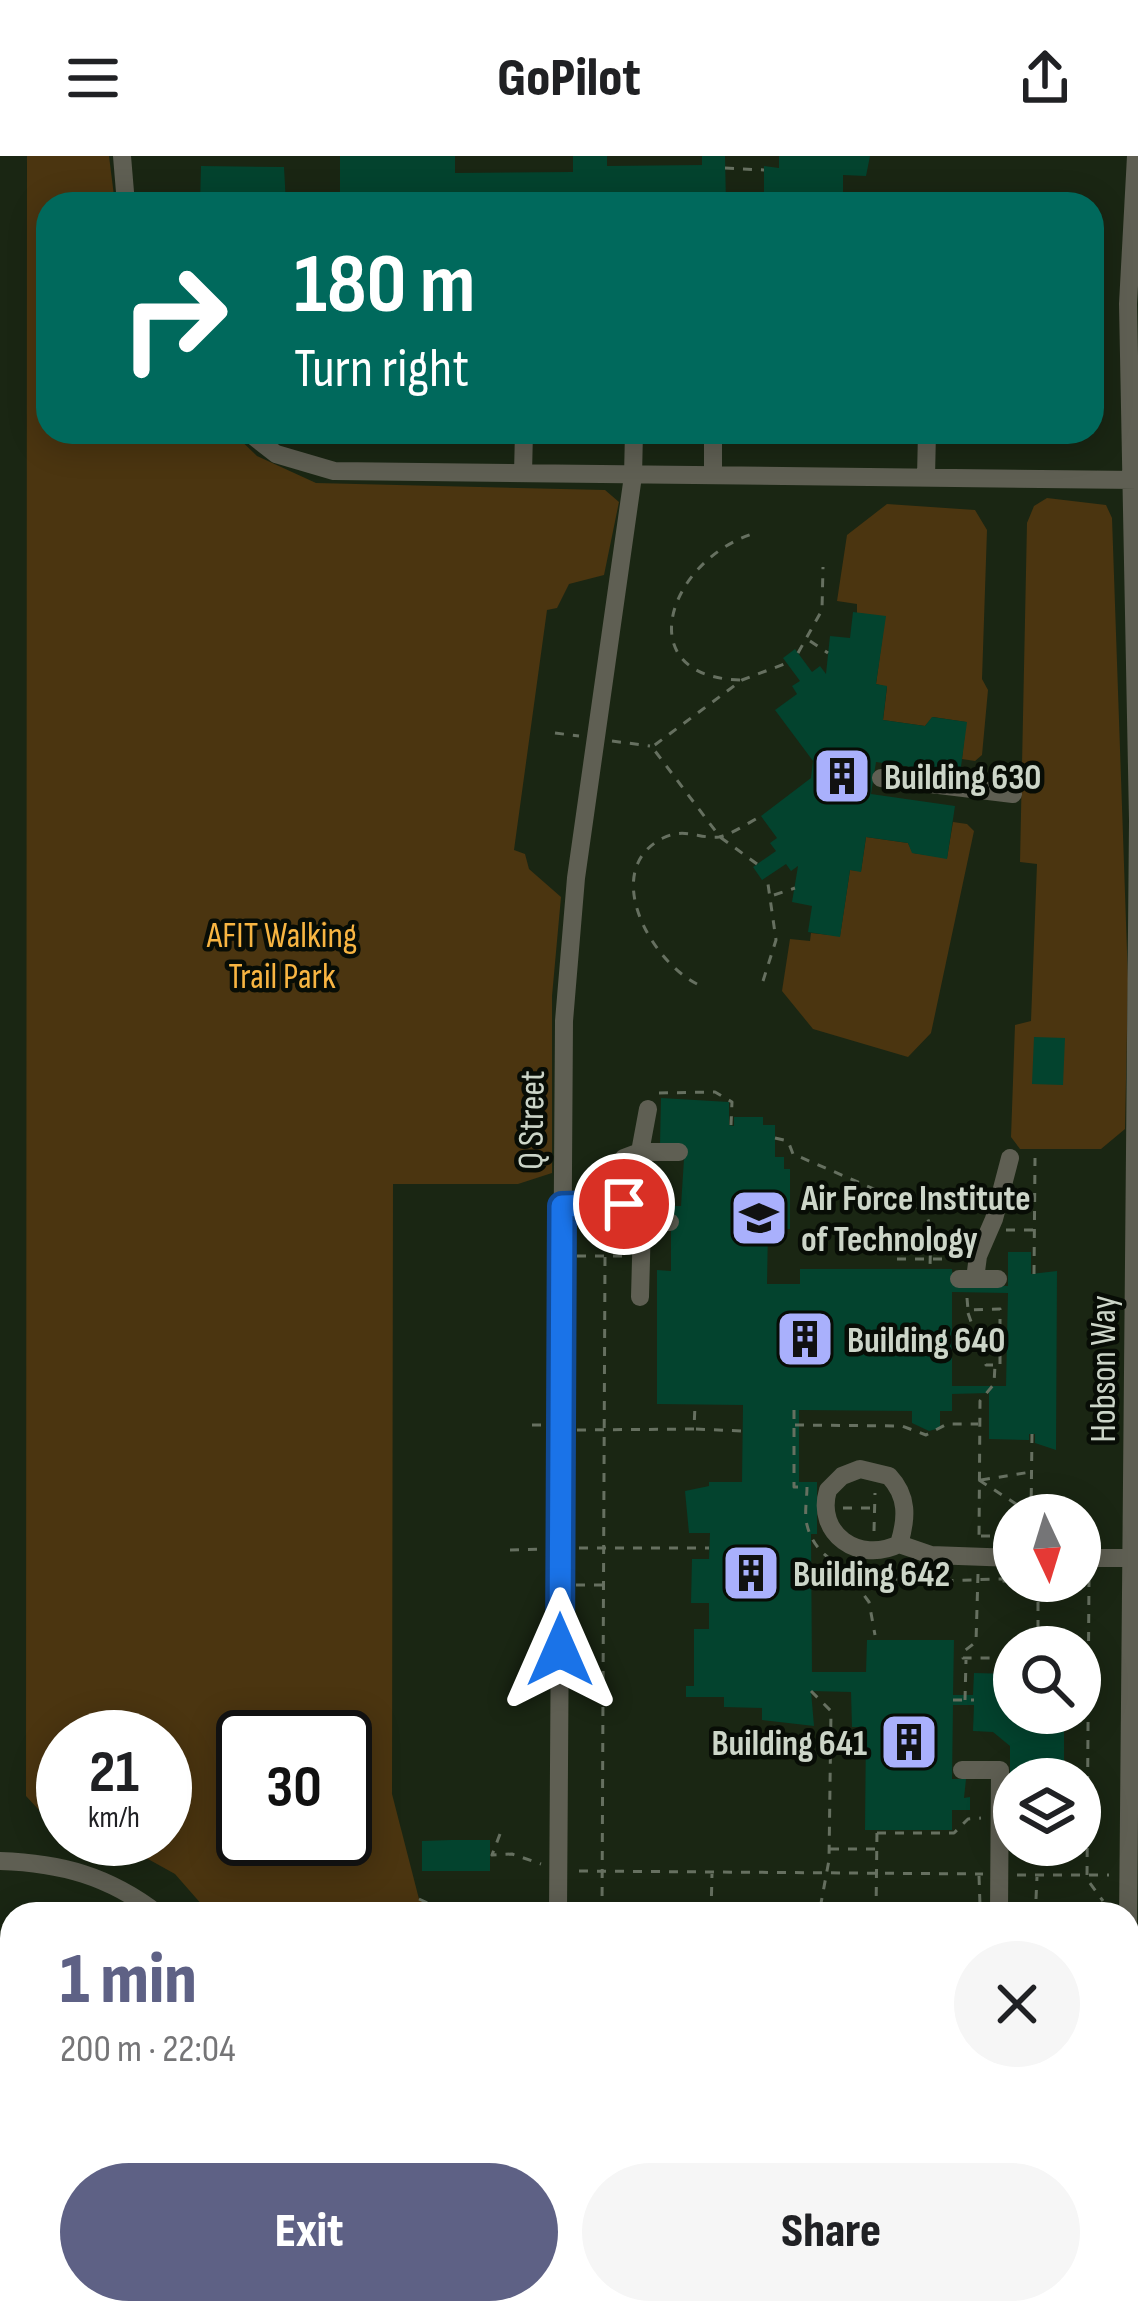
<!DOCTYPE html>
<html lang="en">
<head>
<meta charset="utf-8">
<style>
  body { margin:0; font-family:"Sofia Sans Condensed",sans-serif; background:#f6f6f6; color:#202124; height:100vh; display:flex; flex-direction:column; font-size:45px; white-space:nowrap }
  * { box-sizing:border-box; margin:0 }
  p { font-size:39px; color:#757577 }
  .icon { flex:none; width:66px; height:66px; fill:none; stroke:currentColor; stroke-width:2; stroke-linecap:round; stroke-linejoin:round }
  .map { position:relative; flex:1; overflow:hidden }
  .drawer { position:absolute; left:0px; top:1746px; width:1140px; height:423px; display:flex; flex-direction:column; background:#fff; border-radius:36px 36px 0 0; box-shadow:0 6px 30px #0003 }
  .drawer>* { flex:none }
  .top-card { position:absolute; left:36px; top:36px; width:1068px; height:252px; border-radius:36px; box-shadow:0 6px 30px #0003; background:#00695c; color:#fff; overflow:hidden }
  .needle { width:78px; rotate:176deg }
  .fabs { position:absolute; left:993px; top:1338px; display:grid; gap:24px }
  .fabs a { display:grid; place-items:center; width:108px; height:108px; border-radius:50%; background:#fff; box-shadow:0 6px 30px #0003; font-size:60px }
  .speed { position:absolute; left:36px; top:1554px; display:flex; gap:24px; font-size:60px; font-weight:700; text-align:center }
  .speed>* { display:grid; place-content:center; width:156px; height:156px; border-radius:50%; background:#fff; box-shadow:0 6px 30px #0003; line-height:1 }
  .speed small { font-size:30px; font-weight:400 }
  .speed .limit { border:6px solid #111; border-radius:18px; background:#fff; color:#111 }
  .pin { position:absolute; display:grid; place-items:center; width:102px; height:102px; color:#fff; margin:-51px; border:6px solid #fff; border-radius:50%; box-shadow:0 3px 12px #0007 }
  .me { position:absolute; width:132px; margin:-66px; rotate:0deg; stroke-linejoin:round; filter:drop-shadow(0 0 9px #0008) }
  .turn { display:flex; align-items:center; gap:42px; height:252px; padding:0 60px; font-size:54px }
  .turn .icon { width:156px; height:156px; stroke-width:2.5 }
  .turn b { display:block; font-size:84px; line-height:102px }
  .round { display:grid; place-items:center; flex:none; width:126px; height:126px; border-radius:63px; background:#f6f6f6 }
  .headline { display:flex; align-items:center; justify-content:space-between; height:204px; padding:0 60px }
  h1 { font-size:72px; font-weight:800; line-height:90px; color:#5e6185 }
  .action { display:flex; gap:24px; margin-top:auto; padding:24px 60px }
  .action a { flex:1; height:138px; border-radius:72px; background:#5e6185; color:#fff; font-size:48px; font-weight:800; line-height:138px; text-align:center }
  .action a+a { background:#f6f6f6; color:#202124 }
  header { display:flex; justify-content:space-between; align-items:center; height:156px; padding:0 60px; background:#fff; font-size:54px; font-weight:800 }
  .map>svg:first-child { display:block }
</style>
</head>
<body>
<header><svg class="icon" aria-label="menu" viewBox="0 0 24 24"><path d="M4 6h16M4 12h16M4 18h16"/></svg>GoPilot<svg class="icon" aria-label="share" viewBox="0 0 24 24"><path d="M12 15V3M7 8l5-5 5 5M5 13v7h14v-7"/></svg></header>
<div class="map">
<svg width="1138" height="2167" viewBox="0 0 1138 2167">
  <rect width="100%" height="100%" fill="#1a2613"/>
  <path fill="#4b3510" fill-rule="evenodd" d="M27,0H109L115,48H48V276H232L257,300L316,327L605,334L619,346L604,419L569,428L557,452L547,454L514,694L525,698L529,713L561,741L552,840V1017L518,1028H393L392,1638L419,1743L443,1754L493,1758H210L175,1718L112,1683H165V1581H63V1669L51,1667L26,1640ZM243,1581H345V1683H243Z
    M1047,342L1106,349L1112,362L1128,824L1125,973L1101,993H1020L1011,981L1015,869L1031,865L1037,708L1020,706L1027,367L1034,350Z
    M887,348L975,354L987,374L982,523L988,534L982,599L975,605L962,603L966,566L933,561L925,570L883,564L887,531L876,528L885,461L857,457V448L837,445L847,379Z
    M953,666L967,668L974,675L931,877L908,901L813,873L782,835L790,783L810,785L811,777L840,780L850,714L861,715L866,681L908,687L913,697L947,702Z
    M15,2157H336V2167H14Z"/>
  <path fill="#03432e" fill-rule="evenodd" d="M340,0H455V17L573,16V0H607V10L702,9V0H725L726,48H340Z
    M779,0H870L866,20L843,19V38H851V48H764V10L779,12Z
    M201,10L284,11L286,48H200Z
    M853,456L886,460L876,528L887,530L883,564L925,570L932,561L967,566L960,618L876,606L871,638L955,650L947,703L912,697L908,687L866,681L861,716L850,714L840,781L808,776L812,750L792,746L798,710L791,715L786,708L762,724L753,711L776,695L770,687L777,682L761,660L811,622L813,605L775,554L797,538L792,530L800,525L783,502L795,493L812,516L820,510L826,518L830,480L850,482Z
    M1034,881L1065,882L1063,929L1032,928Z
    M661,942L729,946V969L734,970V961H763V969H775V1001H784V1013H790V1073H768L767,1128H800V1113H952L953,1129L1008,1130V1096H1031V1118L1057,1115L1056,1294L1035,1287V1278H1029V1284L989,1283V1237L952,1238V1255H940V1272L929,1275L912,1267V1255L799,1254V1326H817V1378H811L812,1516H866L867,1484H954L953,1539H973L974,1517L1014,1518V1557H1064V1623H1010V1590L993,1576L973,1575L974,1549H953L952,1623H966L964,1642L970,1641V1654H952V1674H865L866,1571H852L851,1536L811,1535L814,1570L762,1564V1552L724,1551V1541H686V1530H694V1473H709V1447H691L692,1403H709L710,1377H689L685,1335L709,1330V1326H742L743,1249L657,1248V1114L671,1115V1050H681L684,1003V989H660ZM952,1136L1008,1137L1006,1230H952Z
    M451,1684H490V1715H422V1685Z"/>
  <g fill="none" stroke-linecap="round" stroke-linejoin="round">
    <path stroke="#667060" stroke-width="3" stroke-dasharray="9 9" stroke-linecap="butt" d="M725,12L764,14
      M810,485L828,497
      M798,497L822,454L823,411
      M740,524C628,521 668,404 755,377
      M555,577L579,580
      M612,585L650,590
      M757,708L720,681L652,591L742,524L787,507
      M774,739L795,732
      M763,825L776,784L767,721
      M697,828C650,804 600,714 663,682C685,671 698,683 719,681C730,679 750,666 761,660
      M659,937L715,936L732,946L731,969
      M775,982L788,985L793,998L925,1055L931,1072L930,1111
      M1006,1074H1033
      M577,1100H622
      M897,1103H947L959,1095
      M1034,1118L1035,1002
      M967,1142L968,1154L1000,1153V1208L995,1209L994,1228L980,1245L979,1384
      M968,1157L986,1209H993
      M794,1254V1331H807C807,1343 804,1358 807,1369C824,1440 951,1423 1004,1423V1428L1059,1425
      M532,1269H544
      M795,1269L902,1270L926,1279L947,1268H978
      M696,1273L743,1275
      M577,1274L694,1273L695,1249
      M979,1324L1030,1357
      M981,1324L1031,1316
      M843,1352H875
      M1031,1359L1032,1278
      M874,1375L875,1337
      M981,1380H1004
      M579,1392H709
      M510,1394L546,1393
      M843,1411L869,1446L875,1479
      M978,1418L976,1486L963,1496V1502H1014
      M1089,1422L1087,1723L1103,1745
      M576,1429H602
      M1038,1491V1425
      M811,1535L831,1555L829,1704L819,1758
      M953,1544H974
      M965,1544L966,1504
      M877,1677H954L968,1663L981,1662
      M500,1678L492,1699L512,1698L541,1708
      M830,1693H875
      M579,1715L983,1718
      M1017,1719H1109
      M979,1720L980,1749
      M419,1743L443,1754L493,1758
      M1036,1743L1037,1721
      M602,1758L605,1100
      M711,1758L712,1718
      M876,1758L877,1674
      M198,2157V2167
      M324,2157V2167
      M1069,2157L1079,2167
      M58,2167L59,2157
      M120,2167L123,2157"/>
    <path stroke="#5f5f53" stroke-width="18" d="M122,0L126,48
      M1136,0L1128,148L1138,664
      M248,276L276,298L334,315L1138,324
      M523,317L524,276
      M713,319V276
      M926,321L927,276
      M881,622L1013,638
      M640,996L648,953
      M611,1049L624,1002L640,996H679
      M562,1050L624,1048L638,1053L642,1066L640,1141
      M642,1066H670
      M959,1123H998
      M975,1123L978,1100L994,1063L1010,1002
      M860,1313L889,1320C908,1340 907,1362 899,1388C859,1408 815,1378 828,1334L842,1320Z
      M899,1388L931,1399L1014,1402
      M1080,1402H1134
      M962,1614H1000L999,1758
      M0,1705C61,1707 109,1720 158,1758
      M558,1758L564,865L576,722L633,320L634,276
      M1128,1768L1138,665
      M427,2157L442,2167
      M526,2157L548,2167
      M1119,2167V2157"/>
  </g>
  <g fill="none" stroke-linecap="round" stroke-linejoin="round">
    <g stroke="#114b97" stroke-width="30">
      <path id="route" d="M560,1494L562,1050L624,1048"/>
    </g>
    <use href="#route" stroke="#1a73e8" stroke-width="21"/>
  </g>
  <defs>
    <g id="building-square" transform="scale(3)"><rect x="-9" y="-9" width="18" height="18" rx="4" fill="#a9b0fc" stroke="#080d06"/><path d="M-4-6H4V6H1V3H-1V6H-4ZM-2.5-4.3h1.7v1.8h-1.7ZM.8-4.3h1.7v1.8H.8ZM-2.5-1h1.7V.8h-1.7ZM.8-1h1.7V.8H.8Z" fill="#111"/></g>
    <g id="university-square" transform="scale(3)"><rect x="-9" y="-9" width="18" height="18" rx="4" fill="#a9b0fc" stroke="#080d06"/><path d="M0-5L7-2L0 1L-7-2ZM-4 1L0 2.5L4 1V4Q0 6-4 4Z" fill="#111"/></g>
  </defs>
  <g fill-rule="evenodd">
    <use href="#building-square" x="842" y="620"/>
    <use href="#university-square" x="759" y="1062"/>
    <use href="#building-square" x="805" y="1183"/>
    <use href="#building-square" x="751" y="1417"/>
    <use href="#building-square" x="909" y="1586"/>
  </g>
  <g text-anchor="middle" stroke-width="9" stroke-linejoin="round" paint-order="stroke">
    <g font-size="36" font-weight="bold" fill="#ccd5c8" stroke="#080d06" text-anchor="start">
      <text x="884" y="633">Building 630</text>
      <text x="801" y="1054">Air Force Institute<tspan x="801" dy="41">of Technology</tspan></text>
      <text x="847" y="1196">Building 640</text>
      <text x="793" y="1430">Building 642</text>
      <text x="867" y="1599" text-anchor="end">Building 641</text>
    </g>
    <g font-size="36" fill="#f8b542" stroke="#080d06">
      <text x="282" y="791">AFIT Walking<tspan x="282" dy="41">Trail Park</tspan></text>
    </g>
    <g font-size="36" fill="#ccd5c8" stroke="#080d06">
      <text transform="translate(530 964) rotate(-89)" y="13">Q Street</text>
      <text transform="translate(1102 1213) rotate(-90)" y="13">Hobson Way</text>
    </g>
  </g>
</svg>
<div class="fabs">
<a><svg class="needle" viewBox="-14 -14 28 28"><path d="M0-13l5 13h-10z" fill="#e53935"/><path d="M0 13l5-13h-10z" fill="#757577"/></svg></a>
<a><svg class="icon" aria-label="search" viewBox="0 0 24 24"><circle cx="10" cy="10" r="6"/><path d="M15 15l6 6"/></svg></a>
<a><svg class="icon" aria-label="layers" viewBox="0 0 24 24"><path d="M12 4l9 5-9 5-9-5zM3 14l9 5 9-5"/></svg></a>
</div>
<div class="speed"><div>21<small>km/h</small></div><div class="limit">30</div></div>
<div class="pin" style="left:624px;top:1048px;background:#d93025"><svg class="icon" aria-label="arrive" viewBox="0 0 24 24"><path d="M6 21V4h12l-3 4 3 4H6"/></svg></div>
<svg class="me" style="left:560px;top:1494px" viewBox="-20 -20 40 40"><path d="M0-17L14 15 0 8-14 15z" fill="#1a73e8" stroke="#fff" stroke-width="4"/></svg>
<div class="top-card">
<div class="turn"><svg class="icon" aria-label="right" viewBox="0 0 24 24"><path d="M7 20v-9h11M14 6l5 5-5 5"/></svg><div><b>180 m</b>Turn right</div></div>
</div>
<section class="drawer">
<div class="headline"><div><h1>1 min</h1><p>200 m · 22:04</p></div><a class="round"><svg class="icon" aria-label="close" viewBox="0 0 24 24"><path d="M6 6l12 12M18 6L6 18"/></svg></a></div>
<div class="action"><a>Exit</a><a>Share</a></div>
</section>
</div>
</body>
</html>
